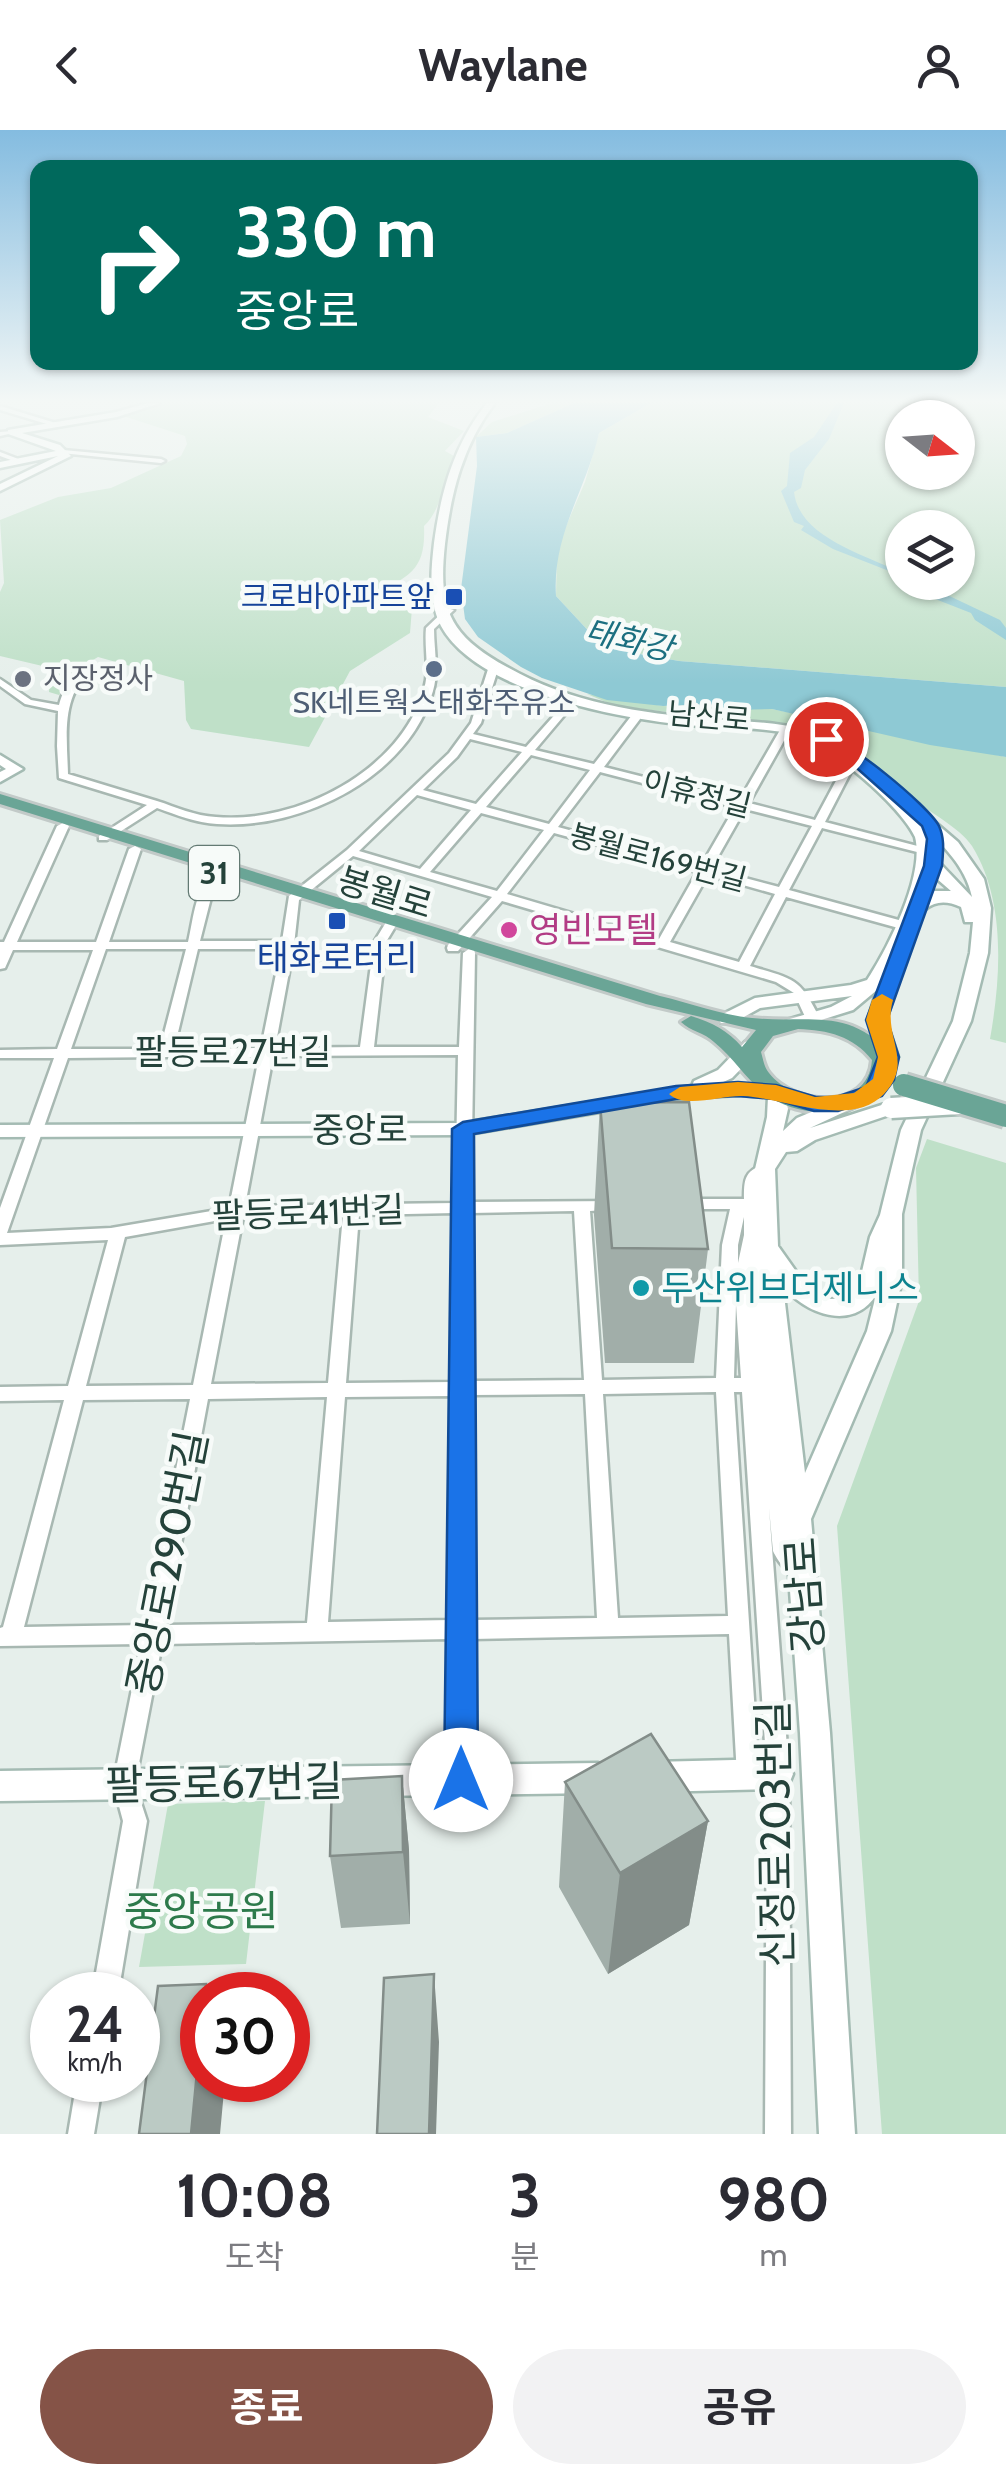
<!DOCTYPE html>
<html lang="ko">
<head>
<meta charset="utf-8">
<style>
  body { margin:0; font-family:Cabin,"Noto Sans KR",sans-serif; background:#f2f2f3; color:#2b2b33; height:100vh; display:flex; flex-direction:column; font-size:38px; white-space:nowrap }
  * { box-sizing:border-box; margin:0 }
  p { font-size:32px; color:#7c7c81 }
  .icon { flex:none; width:55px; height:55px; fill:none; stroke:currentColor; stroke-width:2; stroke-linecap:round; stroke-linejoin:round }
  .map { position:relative; height:2004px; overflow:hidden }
  .panel { display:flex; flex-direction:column; background:#fff; flex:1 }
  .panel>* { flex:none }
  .hud { position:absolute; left:30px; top:30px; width:948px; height:210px; border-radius:20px; box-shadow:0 2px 8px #0004; background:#00695c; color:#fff; overflow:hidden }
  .needle { width:65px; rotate:107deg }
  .buttons { position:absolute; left:885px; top:270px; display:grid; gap:20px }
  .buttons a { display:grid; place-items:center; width:90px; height:90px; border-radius:50%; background:#fff; box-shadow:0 2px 8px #0004; font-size:50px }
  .speed { position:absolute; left:30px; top:1842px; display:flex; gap:20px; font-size:50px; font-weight:700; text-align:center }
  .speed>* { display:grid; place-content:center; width:130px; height:130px; border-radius:50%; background:#fff; box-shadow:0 2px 8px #0004; line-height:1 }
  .speed small { font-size:25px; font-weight:400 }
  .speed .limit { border:15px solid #d22; background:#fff; color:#111 }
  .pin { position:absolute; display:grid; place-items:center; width:85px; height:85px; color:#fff; margin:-42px; border:5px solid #fff; border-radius:50%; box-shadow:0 2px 10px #0007 }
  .me { position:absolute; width:110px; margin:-55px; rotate:0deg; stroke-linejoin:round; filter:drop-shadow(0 0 8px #0008) }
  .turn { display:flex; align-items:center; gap:35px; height:210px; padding:0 40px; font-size:45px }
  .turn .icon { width:130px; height:130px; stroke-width:2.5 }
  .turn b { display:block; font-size:70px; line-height:85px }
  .eta { display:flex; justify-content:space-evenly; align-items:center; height:170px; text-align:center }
  .eta b { font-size:60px; font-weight:700; line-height:70px }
  .button { display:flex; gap:20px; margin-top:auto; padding:20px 40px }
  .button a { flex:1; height:115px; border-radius:60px; background:#855347; color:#fff; font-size:40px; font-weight:700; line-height:115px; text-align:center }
  .button a+a { background:#f2f2f3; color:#2b2b33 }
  header { display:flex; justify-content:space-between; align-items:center; height:130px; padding:0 40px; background:#fff; font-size:45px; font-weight:700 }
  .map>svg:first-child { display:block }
</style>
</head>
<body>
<header><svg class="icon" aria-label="back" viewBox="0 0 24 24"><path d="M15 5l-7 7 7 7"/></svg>Waylane<svg class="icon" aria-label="person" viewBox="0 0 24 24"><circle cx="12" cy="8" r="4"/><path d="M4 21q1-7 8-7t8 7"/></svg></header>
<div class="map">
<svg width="1006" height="2004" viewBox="0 0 1006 2004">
  <rect width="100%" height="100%" fill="#e6efeb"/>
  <path fill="#bfe0c8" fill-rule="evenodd" d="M160,273H439L428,287L464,301L445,321L454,326C443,350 443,378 424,396C426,440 410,445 376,464L412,478L410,503L350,541L309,617L191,599L186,590L184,551L98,527L71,543L59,565L49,562L51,538L0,526V462L4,453L0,390L58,367L111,358L181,326L187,314L185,306L117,284Z
    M552,273H574L507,303L476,307L492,292Z
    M651,273H1006V557L679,531L628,522L595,508L556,466L557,417L585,352L599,303ZM902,288H958V342H902ZM902,398H958V452H902Z
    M587,564L663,576L772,579L1006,627V913L990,909C1001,847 1006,771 972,716C959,697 930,683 912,668C880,641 850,617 811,601L613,575Z
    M927,1009L1006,1033V2004H882L837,1396L919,1171L916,1038Z
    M265,1671L246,1834L139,1837L168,1674Z"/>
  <path fill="#8ec9d4" d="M574,273H651L599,303C586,361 552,404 556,466L595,508L628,522L679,531L1006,557V627L930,615L772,579L728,580L710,574L663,576L607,570L542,548L521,537L478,507L465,489L461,459L477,336L476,307L507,303Z
    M837,273H844L829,309L805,340L801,358L794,362C799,407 863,424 902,443V452L922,453L1000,490L1006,498V510L975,490L971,483L902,456L889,441L833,419L801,400L804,396L794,392L781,361L787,356L790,323L814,307Z"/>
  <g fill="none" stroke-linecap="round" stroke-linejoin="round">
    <g stroke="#a8b8b2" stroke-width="5">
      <path id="street" d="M0,276L59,294L60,295L57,297L0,280Z
        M13,301V303L0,306V302Z
        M63,320L161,329L165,331L161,333L61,323Z
        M0,322L21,330L23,331L19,333L0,326Z
        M447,478L454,480L434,499C434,519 439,541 433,561C409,646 303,700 217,694C196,693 177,685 157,678L107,710H99V706L147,675L59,648L57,616L58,581L25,574L0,556V549L31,570L59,575C64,557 74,536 94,534V538C60,564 67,606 68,644C98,653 127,662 157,671C176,677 195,686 216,687C297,694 401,641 424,559C430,540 424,518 426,498Z
        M494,533L499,536L481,593L473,604L526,617L567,571H573V575L535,620L594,634L632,585H640V589L604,637L739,671L780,600L789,598L790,600L749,673L815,690L846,632L855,630L856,632L825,692L929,719L931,721L925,724L822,698L789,760L906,792L908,795L902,799L786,767L750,836C797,850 800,848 822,893L815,897L808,893L794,863L776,852L502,771L458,821H448L447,818L448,815L492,767L353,726L299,770L294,815L275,918L360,917L374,812L388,789L392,788L398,792L386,812L374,917H459L463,823L469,819L474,820L475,823L471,1072L620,1071L622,1075L620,1079L590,1081L602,1250L716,1248L722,1115L730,1079H682L674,1074L682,1069H744C744,1050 744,1041 765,1034L773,1039L760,1051V1105L793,1418L811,1440L808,1446C793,1452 779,1434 773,1421L769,1378L789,1644L791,2004H765L767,1644L742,1262H734L759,1646L756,1654L748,1657L740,1654L737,1646L729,1504L472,1509V1650L469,1658L461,1661L453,1658L450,1650L451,1509L162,1514L135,1654L147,1691L118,1865H92L123,1691L113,1654L141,1514L0,1516V1498L3,1497L64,1270L0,1271V1257L68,1256L108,1110L0,1115V1078L54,928H0V920L57,919L93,820H13L5,838L0,839V812H4L57,696L63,693L69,696L17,812H96L129,719L135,716L141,719L109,812H188C194,787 195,754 218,741L224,745L214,756L200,811H282L289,766L347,720L449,623L471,593L489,536ZM470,609L522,622L476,674L423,660L457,627ZM531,625L590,640L549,694L486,677ZM600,642L735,677L701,736L558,697ZM417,665L471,680L420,739L359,721ZM745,679L812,696L779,757L711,739ZM481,683L544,700L497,761L430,742ZM554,703L697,742L659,809L507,764ZM708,745L775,764L739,832L670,812ZM106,819H186L160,919H71ZM198,819H281L261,918L174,919ZM458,925L455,1073L245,1076L273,926ZM166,927H259L229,1078L111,1098L7,1103L68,928ZM574,1081L584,1250L471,1251V1083ZM455,1083L453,1252L346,1253L359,1085ZM343,1085L328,1253L211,1254L243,1087ZM744,1087V1105L738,1133V1115ZM226,1089L193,1255L86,1256L125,1107ZM736,1174L741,1248H734ZM716,1262L728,1486L618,1488L603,1264ZM585,1264L597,1488L472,1490L471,1265ZM453,1266L451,1490L328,1492L345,1267ZM327,1267L307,1493L166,1495L208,1269ZM190,1269L145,1495L24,1497L83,1270Z
        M77,1950H103L94,2004H68Z"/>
    </g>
    <g stroke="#a4bbb3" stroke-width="5">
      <path id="secondary" d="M148,273H160L117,287L22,303L60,315L71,326L0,361V354L58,326L0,338V332L56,321L8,304V300L116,282Z
        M487,273H495C463,315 451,362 445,414C438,479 449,505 507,537C570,573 639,583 711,589C744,592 778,591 809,601C845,613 873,642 899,669C915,686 935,700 932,725L972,767C965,735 943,717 922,693L930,688L958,712L984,749L991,778L988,823L971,891L921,1000L902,1084V1149L891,1201L811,1389L830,1603L855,2004H819L800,1603L785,1389L755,1108V1039L767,987L768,967L738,965L676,969L463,1005L0,1007V995L463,993L692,956L694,951L718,940L745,912L752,910L761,916L759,920L732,948L719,954L783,958L788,979L783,1001L797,988L850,966L860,972L857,976L810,998L891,972L901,978L898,982L815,1010L797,1021L786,1022L775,1039L778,1116L800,1147L817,1164L831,1169L846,1168L856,1161L860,1150L870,1107L880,1085L901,1000L953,891L970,823L973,792H965L961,777C921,758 911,802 896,830L903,835L886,890L898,927L892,941H878L876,937L880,927L868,890L877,860L853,880L789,900L780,895L783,891L831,877L852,866L760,878L733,893H721L718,889L721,885L755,868L851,855L867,850C888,818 925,745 915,707C900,675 830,615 795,605C762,596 723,599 689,595C620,589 477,562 441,496C428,471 431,440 434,413C441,361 454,314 487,273ZM929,742L951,761H934L922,768ZM783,1156C805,1184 853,1202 876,1165L867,1201L805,1343Z
        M0,625L23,639L0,652V642L6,639L0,635Z
        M778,1629L789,1634L793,1644L789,1654L778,1659L652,1662L641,1657L637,1647L641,1637L652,1632Z
        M598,1633L609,1638L613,1648L609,1658L598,1663L0,1671V1641Z"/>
    </g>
    <g stroke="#c2cac8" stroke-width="6">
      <path id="primary" d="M0,664L660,866C690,873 721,885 752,888C806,894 849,876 890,924L892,950C865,988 801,992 764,963C745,948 733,927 714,912C705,903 690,901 681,892L691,886C712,892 728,901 742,917L756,900L646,874L0,674ZM798,899C828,900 853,906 872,930C868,983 793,975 769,943C764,937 763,929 761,922L773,906Z"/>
    </g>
    <use href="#street" fill="#fff" fill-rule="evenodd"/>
    <use href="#secondary" fill="#fff" fill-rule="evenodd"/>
    <use href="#primary" fill="#6aa596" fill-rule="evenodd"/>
    <g stroke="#a4bbb3" stroke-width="25" stroke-linecap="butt">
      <path id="secondary-bridge" d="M891,978L959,974"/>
    </g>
    <g stroke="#c2cac8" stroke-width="28" stroke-linecap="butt">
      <path id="primary-bridge" d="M904,955L1006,986"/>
    </g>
    <use href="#secondary-bridge" stroke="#fff" stroke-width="20"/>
    <use href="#primary-bridge" stroke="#6aa596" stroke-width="22"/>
  </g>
  <path fill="#a1aea9" d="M600,973L708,1119L694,1233H605L594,1085Z
    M402,1646L409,1720L410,1794L341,1798L330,1726Z
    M565,1652L708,1691L689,1795L608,1844L559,1757Z"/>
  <path fill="#838d89" d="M402,1646L409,1720L410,1794L403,1722Z
    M708,1691L689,1795L608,1844L620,1743Z
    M434,1844L439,1912L436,2004H429Z
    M202,1890V1950H225L220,2004H191Z"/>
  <path fill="#bbcac4" stroke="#838d89" stroke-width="2.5" d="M689,972L708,1119L612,1118L600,973Z
    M651,1604L708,1691L620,1743L565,1652Z
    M402,1646L403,1722L330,1726L332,1650Z
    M434,1844L429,2004H377L384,1848Z
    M206,1854L205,1865H202V1890L191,2004H139L158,1856Z"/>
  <linearGradient id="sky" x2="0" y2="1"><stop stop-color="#84bce0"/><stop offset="0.49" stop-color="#f4f8f6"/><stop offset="1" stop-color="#f4f8f6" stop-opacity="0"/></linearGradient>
  <rect width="1006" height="553" fill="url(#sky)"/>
  <path fill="#1a73e8" stroke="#114b97" stroke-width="2.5" d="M821,605C841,603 930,677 939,696C945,709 943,722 942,736L887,890L899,927L894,950L882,966L838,981H814L774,969L738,966L676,969L474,1004L478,1650L473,1662L461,1667L449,1662L444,1650L452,999L463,992L676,956L738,952L776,955L816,967H836L866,957L878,927L866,890L924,736L927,709L922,696L850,632L821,612Z"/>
  <path fill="#f59e0b" d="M882,864L893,870C882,907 915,932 884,964C851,999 784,968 743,966C723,965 684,979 669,964L680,957L738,952L776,955L815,967L854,963L873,949L878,927L866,890L872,870Z"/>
  <g fill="#1a4fb4" stroke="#f7fbf9" stroke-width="4">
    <rect x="444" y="457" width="20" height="20" rx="5"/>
    <rect x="327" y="781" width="20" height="20" rx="5"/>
  </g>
  <circle fill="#5c6f8a" stroke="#f7fbf9" stroke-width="4" cx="434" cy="539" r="10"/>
  <circle fill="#6b7280" stroke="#f7fbf9" stroke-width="4" cx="23" cy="549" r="10"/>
  <circle fill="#d1479c" stroke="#f7fbf9" stroke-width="4" cx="509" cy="800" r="10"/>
  <circle fill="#0f9aa8" stroke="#f7fbf9" stroke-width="4" cx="641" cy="1158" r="10"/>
  <g text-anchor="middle" stroke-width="9" stroke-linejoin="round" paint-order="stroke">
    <g font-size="30" fill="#164399" stroke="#f7fbf9" text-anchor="end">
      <text x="434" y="477">크로바아파트앞</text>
    </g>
    <g font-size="30" fill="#5b616d" stroke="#f7fbf9" text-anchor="start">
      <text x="43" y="559">지장정사</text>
    </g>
    <g font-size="30" fill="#4e5e75" stroke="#f7fbf9">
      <text x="434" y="583">SK네트웍스태화주유소</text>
    </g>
    <g font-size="30" fill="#24423a" stroke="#f7fbf9">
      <text transform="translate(709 587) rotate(5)" y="10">남산로</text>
      <text transform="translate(697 664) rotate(14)" y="10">이휴정길</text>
      <text transform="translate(658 728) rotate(15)" y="10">봉월로169번길</text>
    </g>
    <g font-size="32" font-style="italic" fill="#1c6f80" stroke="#f7fbf9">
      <text transform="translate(629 510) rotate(13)" y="11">태화강</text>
    </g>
    <rect fill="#f7fbf9" stroke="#637a73" stroke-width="2.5" x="189" y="716" width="50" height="54" rx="8"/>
    <g font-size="32" font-weight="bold" fill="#24423a">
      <text x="214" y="754">31</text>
    </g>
    <g font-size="35" fill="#24423a" stroke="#f7fbf9">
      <text transform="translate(385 763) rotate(17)" y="12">봉월로</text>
      <text x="233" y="934">팔등로27번길</text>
      <text x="360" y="1012">중앙로</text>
      <text transform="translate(308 1083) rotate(-2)" y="12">팔등로41번길</text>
    </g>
    <g font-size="35" fill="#b23c85" stroke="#f7fbf9" text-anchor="start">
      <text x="529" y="812">영빈모텔</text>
    </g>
    <g font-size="35" fill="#164399" stroke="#f7fbf9">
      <text x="337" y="840">태화로터리</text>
    </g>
    <g font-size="35" fill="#0d838f" stroke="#f7fbf9" text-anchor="start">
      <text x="661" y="1170">두산위브더제니스</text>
    </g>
    <g font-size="42" fill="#24423a" stroke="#f7fbf9">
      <text transform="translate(167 1433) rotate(-79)" y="15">중앙로290번길</text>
      <text transform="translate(804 1465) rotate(-94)" y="15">강남로</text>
      <text transform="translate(224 1653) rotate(-1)" y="15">팔등로67번길</text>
      <text transform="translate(775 1704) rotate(-91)" y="15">신정로203번길</text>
    </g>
    <g font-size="42" fill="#2d7a4b" stroke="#f7fbf9">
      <text x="201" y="1796">중앙공원</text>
    </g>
  </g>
</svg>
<div class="buttons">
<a><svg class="needle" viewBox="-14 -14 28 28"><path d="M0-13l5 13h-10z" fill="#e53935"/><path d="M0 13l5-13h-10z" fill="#7c7c81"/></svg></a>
<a><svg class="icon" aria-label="layers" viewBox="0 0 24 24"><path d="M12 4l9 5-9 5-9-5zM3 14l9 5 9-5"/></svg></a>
</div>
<div class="speed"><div>24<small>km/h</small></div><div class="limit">30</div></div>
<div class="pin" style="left:826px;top:609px;background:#d93025"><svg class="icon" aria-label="arrive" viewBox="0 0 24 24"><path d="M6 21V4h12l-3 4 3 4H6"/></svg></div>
<svg class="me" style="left:461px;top:1650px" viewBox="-20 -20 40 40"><circle r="19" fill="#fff"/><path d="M0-13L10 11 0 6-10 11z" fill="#1a73e8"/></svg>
<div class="hud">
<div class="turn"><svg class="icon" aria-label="right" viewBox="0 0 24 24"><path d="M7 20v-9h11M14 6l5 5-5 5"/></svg><div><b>330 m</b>중앙로</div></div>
</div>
</div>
<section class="panel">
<div class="eta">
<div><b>10:08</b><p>도착</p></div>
<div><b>3</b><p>분</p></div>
<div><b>980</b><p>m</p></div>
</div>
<div class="button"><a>종료</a><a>공유</a></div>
</section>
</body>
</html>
